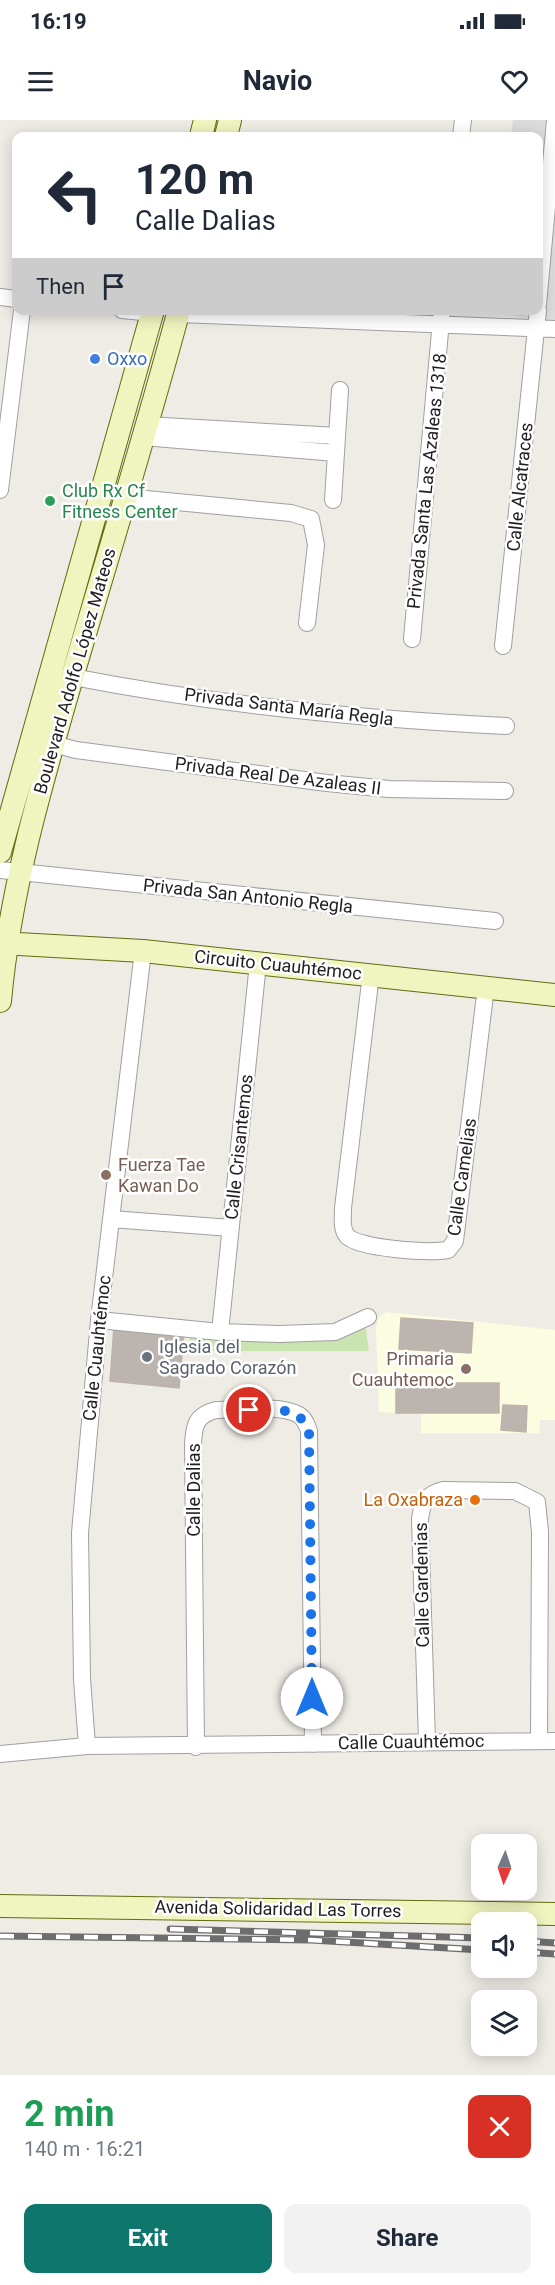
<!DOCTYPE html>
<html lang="en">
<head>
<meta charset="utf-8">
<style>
  body { margin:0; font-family:Roboto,sans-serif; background:#f2f2f3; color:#1f2937; height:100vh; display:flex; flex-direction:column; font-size:22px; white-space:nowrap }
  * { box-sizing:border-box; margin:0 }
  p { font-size:20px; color:#747a83 }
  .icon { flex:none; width:33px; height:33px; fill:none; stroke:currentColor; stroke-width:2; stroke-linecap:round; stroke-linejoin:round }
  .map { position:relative; height:1955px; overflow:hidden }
  .side { display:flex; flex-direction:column; background:#fff; flex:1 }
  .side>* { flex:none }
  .guide { position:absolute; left:12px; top:12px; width:531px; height:183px; border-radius:12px; box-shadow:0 3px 15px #0003; background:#fff; color:#1f2937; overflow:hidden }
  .needle { width:39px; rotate:183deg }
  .controls { position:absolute; left:471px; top:1714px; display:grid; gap:12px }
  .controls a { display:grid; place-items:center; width:66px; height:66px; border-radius:12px; background:#fff; box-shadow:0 3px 15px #0003; font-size:30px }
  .pin { position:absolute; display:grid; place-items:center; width:51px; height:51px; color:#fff; margin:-26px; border:3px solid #fff; border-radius:50%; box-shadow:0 2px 6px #0007 }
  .me { position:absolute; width:66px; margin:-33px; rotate:0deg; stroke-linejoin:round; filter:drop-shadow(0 0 4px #0008) }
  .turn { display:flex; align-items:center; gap:21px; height:126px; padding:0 24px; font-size:27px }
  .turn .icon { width:78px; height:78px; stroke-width:2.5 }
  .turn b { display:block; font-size:42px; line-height:51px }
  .then { display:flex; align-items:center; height:57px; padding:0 24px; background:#0003; gap:12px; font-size:22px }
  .round { display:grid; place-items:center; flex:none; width:63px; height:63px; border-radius:12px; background:#f2f2f3 }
  .summary { display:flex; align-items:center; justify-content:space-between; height:102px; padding:0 24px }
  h1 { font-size:36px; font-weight:700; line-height:45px; color:#1e9e55 }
  .cta { display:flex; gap:12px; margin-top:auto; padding:12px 24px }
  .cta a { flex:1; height:69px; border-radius:12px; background:#0f766e; color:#fff; font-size:24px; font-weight:700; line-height:69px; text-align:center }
  .cta a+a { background:#f2f2f3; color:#1f2937 }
  .status { display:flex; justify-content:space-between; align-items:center; height:42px; padding:0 30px; background:#fff; direction:ltr }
  .status svg { height:16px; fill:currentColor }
  header { display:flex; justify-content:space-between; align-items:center; height:78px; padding:0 24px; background:#fff; font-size:27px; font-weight:700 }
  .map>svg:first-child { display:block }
</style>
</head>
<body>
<div class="status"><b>16:19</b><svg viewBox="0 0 49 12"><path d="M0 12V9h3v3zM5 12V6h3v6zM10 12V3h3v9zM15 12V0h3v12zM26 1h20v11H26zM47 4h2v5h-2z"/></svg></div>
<header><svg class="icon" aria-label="menu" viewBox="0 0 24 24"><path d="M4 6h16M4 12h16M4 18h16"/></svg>Navio<svg class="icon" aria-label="heart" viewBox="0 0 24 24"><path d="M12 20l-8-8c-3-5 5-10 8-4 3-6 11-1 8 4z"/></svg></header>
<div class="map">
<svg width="555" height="1955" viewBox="0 0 555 1955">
  <rect width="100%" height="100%" fill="#efece6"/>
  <path fill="#dddcdc" d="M513,0H555V201L494,194V191L538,190V16H511Z"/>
  <path fill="#fcfce1" d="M387,1192L555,1210V1300H540L539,1313H421V1294L379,1292L376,1207L379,1197Z"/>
  <path fill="#c9e4b0" d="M365,1203L369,1231H191L189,1212Z"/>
  <path fill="#bcb5af" stroke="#bfb3a9" stroke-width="1.5" d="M401,1198L473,1203L471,1233L399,1229Z
    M114,1207L184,1213L179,1268L110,1261Z
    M396,1263H499V1293H396Z
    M503,1285L527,1286L526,1312L501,1310Z"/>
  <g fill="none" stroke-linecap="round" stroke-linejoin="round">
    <g stroke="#a0a0a0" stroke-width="18">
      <path id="street" d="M461,16L463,0
        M0,177L16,179
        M538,184L555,0
        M122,190L153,193
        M179,194L555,209
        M146,305L337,316
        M143,317L336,333
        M0,370L22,190
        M125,377L291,393L311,399L316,425L307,503
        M333,380L340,270
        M412,519L442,190
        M503,526L538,190
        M73,557C216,585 360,599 506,606
        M53,624L76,630L327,663L389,669L505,671
        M0,750L495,801
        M371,854L343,1088C343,1097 341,1109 347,1116C359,1129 429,1133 448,1130L455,1121L486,867
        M111,1099L231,1108
        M99,1200L220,1212L279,1214L335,1212L368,1197
        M220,1212L258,843
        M427,1621L420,1399C422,1383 426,1374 443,1370L515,1371L537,1382L540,1412L539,1621
        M87,1626L82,1559L80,1413L99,1200L143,831
        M196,1627L193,1324C194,1305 196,1295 216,1290C237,1290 281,1284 299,1295C305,1299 307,1305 309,1311L313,1624
        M0,1634L87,1626L555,1621"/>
    </g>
    <g stroke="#616c0f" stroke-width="24">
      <path id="secondary" d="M201,16L205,0
        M226,16L230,0
        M0,732L153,190
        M0,823L143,831L555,875
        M0,881C10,770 41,665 72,558C108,435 146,313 179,190
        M0,1786L555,1794"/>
    </g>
    <use href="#street" stroke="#fff" stroke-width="16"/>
    <use href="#secondary" stroke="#f0f4be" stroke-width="22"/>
    <g stroke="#6d6d6d" stroke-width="7">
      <path id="rail" d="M170,1809L482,1818
        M0,1816L311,1820L482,1830
        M526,1821L555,1823
        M526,1832L555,1834"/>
    </g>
    <use href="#rail" stroke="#fff" stroke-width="4.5" stroke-dasharray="14" stroke-linecap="butt"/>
  </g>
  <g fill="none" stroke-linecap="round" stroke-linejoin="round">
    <path stroke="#1a73e8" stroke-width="10" stroke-dasharray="0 18" d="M249,1290C272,1289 300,1286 309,1311L312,1578"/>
  </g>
  <circle fill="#3f7fe0" stroke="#fff" stroke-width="2" cx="95" cy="239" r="6"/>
  <circle fill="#2e9e5b" stroke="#fff" stroke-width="2" cx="50" cy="381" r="6"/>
  <g fill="#8d6e63" stroke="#fff" stroke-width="2">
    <circle cx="106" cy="1055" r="6"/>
    <circle cx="466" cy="1249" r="6"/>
  </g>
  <circle fill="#6b7280" stroke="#fff" stroke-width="2" cx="147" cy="1237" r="6"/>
  <circle fill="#e8710a" stroke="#fff" stroke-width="2" cx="475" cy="1380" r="6"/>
  <g text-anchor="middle" stroke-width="5" stroke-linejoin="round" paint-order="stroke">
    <g font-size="18" fill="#366cbe" stroke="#fff" text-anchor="start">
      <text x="107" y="245">Oxxo</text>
    </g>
    <g font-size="18" fill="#1f1f1f" stroke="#fff">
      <text transform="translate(427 361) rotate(-84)" y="6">Privada Santa Las Azaleas 1318</text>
      <text transform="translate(520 367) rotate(-84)" y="6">Calle Alcatraces</text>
      <text transform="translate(75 551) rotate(-74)" y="6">Boulevard Adolfo López Mateos</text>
      <text transform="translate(289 587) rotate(7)" y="6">Privada Santa María Regla</text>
      <text transform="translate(278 656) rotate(7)" y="6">Privada Real De Azaleas II</text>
      <text transform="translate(248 776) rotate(6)" y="6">Privada San Antonio Regla</text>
      <text transform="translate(278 845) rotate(6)" y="6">Circuito Cuauhtémoc</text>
      <text transform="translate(239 1027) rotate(-84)" y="6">Calle Crisantemos</text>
      <text transform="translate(462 1057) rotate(-82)" y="6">Calle Camelias</text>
      <text transform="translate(97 1228) rotate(-84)" y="6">Calle Cuauhtémoc</text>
      <text transform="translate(194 1370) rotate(-90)" y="6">Calle Dalias</text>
      <text transform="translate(422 1465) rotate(-91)" y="6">Calle Gardenias</text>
      <text transform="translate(411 1622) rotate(-1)" y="6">Calle Cuauhtémoc</text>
      <text transform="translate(278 1789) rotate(1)" y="6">Avenida Solidaridad Las Torres</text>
    </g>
    <g font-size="18" fill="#27864d" stroke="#fff" text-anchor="start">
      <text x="62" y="377">Club Rx Cf<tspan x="62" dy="21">Fitness Center</tspan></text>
    </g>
    <g font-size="18" fill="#785e54" stroke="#fff" text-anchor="start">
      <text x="118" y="1051">Fuerza Tae<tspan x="118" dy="21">Kawan Do</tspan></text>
      <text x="454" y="1245" text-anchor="end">Primaria<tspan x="454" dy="21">Cuauhtemoc</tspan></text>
    </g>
    <g font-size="18" fill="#5b616d" stroke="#fff" text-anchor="start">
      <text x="159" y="1233">Iglesia del<tspan x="159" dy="21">Sagrado Corazón</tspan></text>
    </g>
    <g font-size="18" fill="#c56008" stroke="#fff" text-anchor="end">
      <text x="463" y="1386">La Oxabraza</text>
    </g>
  </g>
</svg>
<div class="controls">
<a><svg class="needle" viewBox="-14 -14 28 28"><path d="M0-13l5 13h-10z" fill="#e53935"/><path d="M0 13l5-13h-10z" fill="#747a83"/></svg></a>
<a><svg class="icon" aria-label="sound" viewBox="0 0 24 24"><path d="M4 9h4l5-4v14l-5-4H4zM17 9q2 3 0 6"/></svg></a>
<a><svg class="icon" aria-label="layers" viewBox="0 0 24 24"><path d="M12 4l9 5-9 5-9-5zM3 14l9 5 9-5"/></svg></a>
</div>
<div class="pin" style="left:249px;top:1290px;background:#d93025"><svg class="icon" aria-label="arrive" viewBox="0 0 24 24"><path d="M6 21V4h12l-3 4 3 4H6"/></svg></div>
<svg class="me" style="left:312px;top:1578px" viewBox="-20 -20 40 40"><circle r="19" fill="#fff"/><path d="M0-13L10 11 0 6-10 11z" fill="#1a73e8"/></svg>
<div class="guide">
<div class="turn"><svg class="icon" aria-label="left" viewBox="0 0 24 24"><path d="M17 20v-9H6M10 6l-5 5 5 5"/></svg><div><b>120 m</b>Calle Dalias</div></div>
<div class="then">Then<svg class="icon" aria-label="arrive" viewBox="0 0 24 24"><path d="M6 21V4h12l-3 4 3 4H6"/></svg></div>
</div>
</div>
<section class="side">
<div class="summary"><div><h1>2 min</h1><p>140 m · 16:21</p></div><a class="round" style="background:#d93025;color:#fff"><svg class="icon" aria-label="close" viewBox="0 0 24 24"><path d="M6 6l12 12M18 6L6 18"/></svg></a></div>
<div class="cta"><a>Exit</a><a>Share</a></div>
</section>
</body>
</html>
